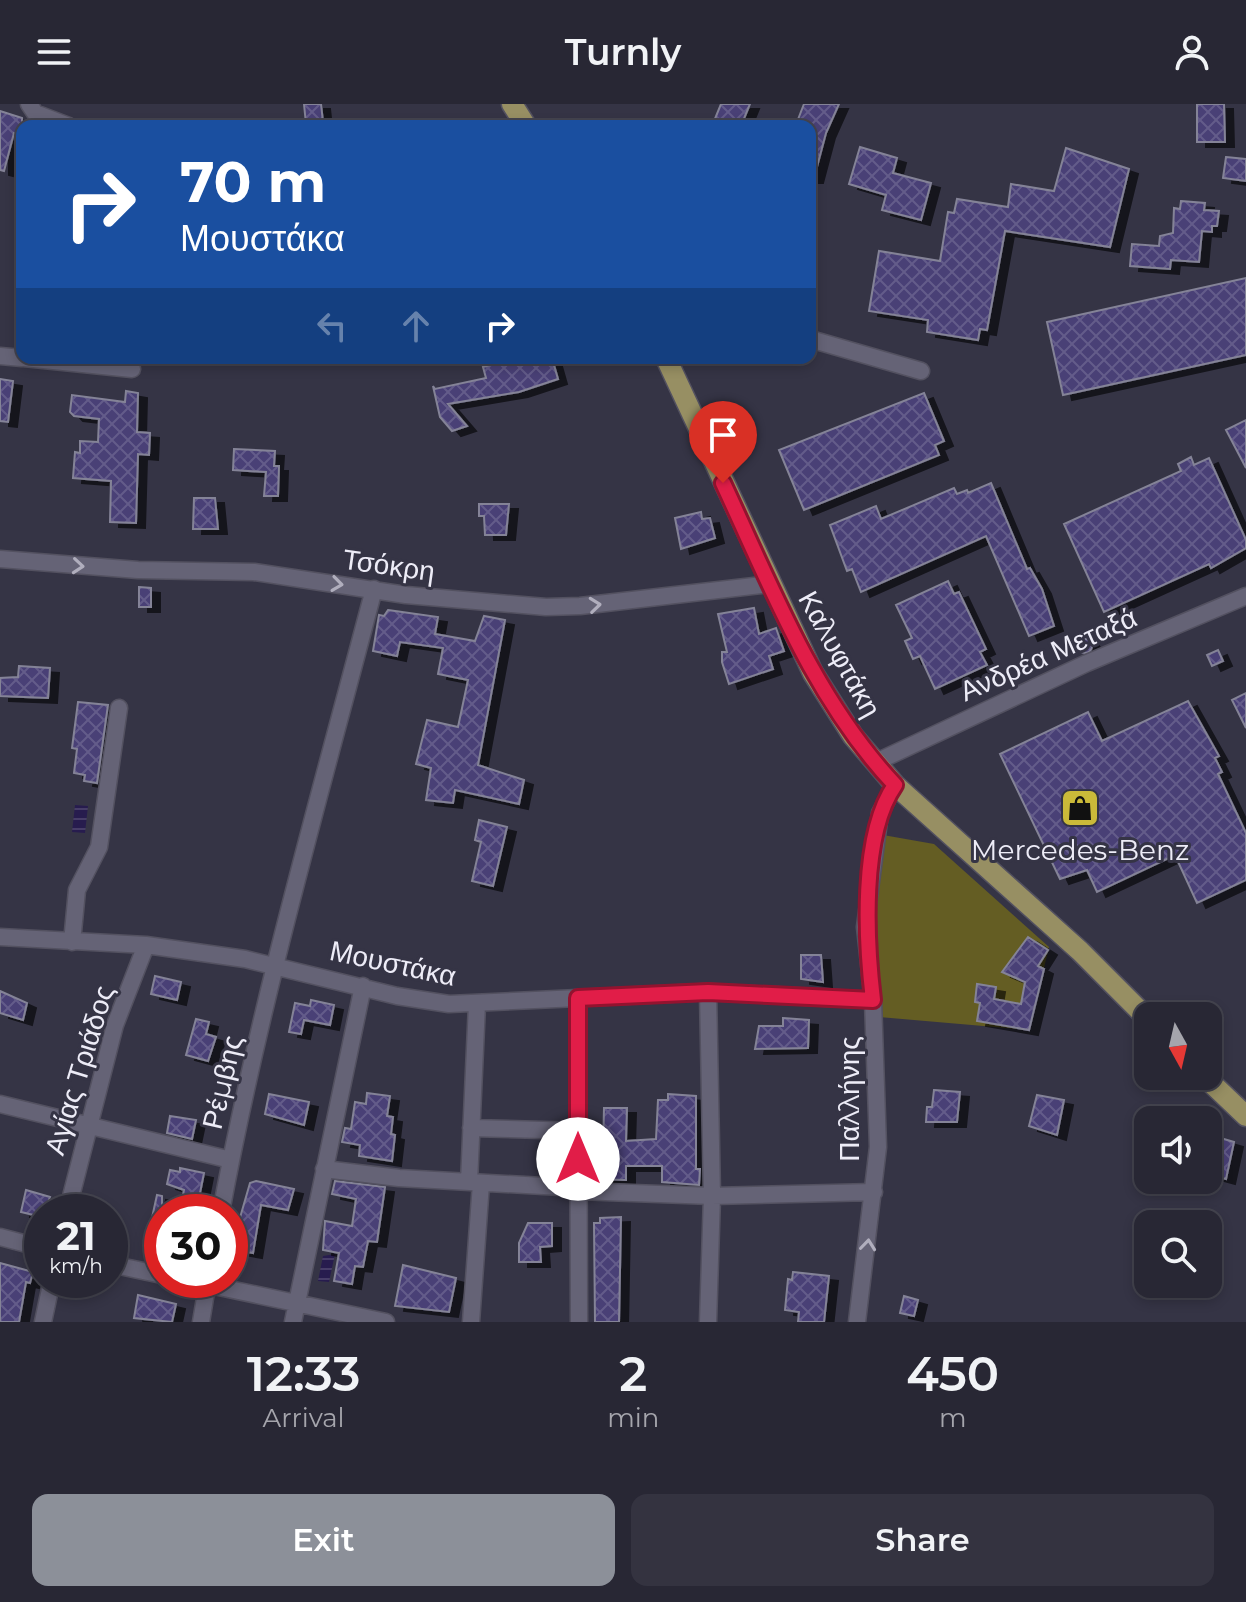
<!DOCTYPE html>
<html lang="en">
<head>
<meta charset="utf-8">
<style>
  body { margin:0; font-family:Montserrat,sans-serif; background:#343340; color:#f1f3f6; height:100vh; display:flex; flex-direction:column; font-size:30px; white-space:nowrap }
  * { box-sizing:border-box; margin:0 }
  p { font-size:26px; color:#a5a5ac }
  .icon { flex:none; width:44px; height:44px; fill:none; stroke:currentColor; stroke-width:2; stroke-linecap:round; stroke-linejoin:round }
  .map { position:relative; height:1218px; overflow:hidden }
  .panel { display:flex; flex-direction:column; background:#282734; flex:1 }
  .panel>* { flex:none }
  .top-card { position:absolute; left:16px; top:16px; width:800px; height:244px; border-radius:16px; box-shadow:0 4px 12px #0003,0 0 0 2px #44444f; background:#1a4fa0; color:#fff; overflow:hidden }
  .needle { width:52px; rotate:172deg }
  .tools { position:absolute; left:1134px; top:898px; display:grid; gap:16px }
  .tools a { display:grid; place-items:center; width:88px; height:88px; border-radius:16px; background:#282734; box-shadow:0 4px 12px #0003,0 0 0 2px #44444f; font-size:40px }
  .speed { position:absolute; left:24px; top:1090px; display:flex; gap:16px; font-size:40px; font-weight:700; text-align:center }
  .speed>* { display:grid; place-content:center; width:104px; height:104px; border-radius:50%; background:#282734; box-shadow:0 4px 12px #0003,0 0 0 2px #44444f; line-height:1 }
  .speed small { font-size:20px; font-weight:400 }
  .speed .limit { border:12px solid #d22; background:#fff; color:#111 }
  .pin { position:absolute; display:grid; place-items:center; width:68px; height:68px; color:#fff; margin:-82px -34px; border-radius:50% 50% 50% 0; rotate:-45deg; box-shadow:0 0 8px #0007 }
  .pin .icon { rotate:45deg }
  .me { position:absolute; width:88px; margin:-44px; rotate:0deg; stroke-linejoin:round; filter:drop-shadow(0 0 6px #0008) }
  .turn { display:flex; align-items:center; gap:28px; height:168px; padding:0 32px; font-size:36px }
  .turn .icon { width:104px; height:104px; stroke-width:2.5 }
  .turn b { display:block; font-size:56px; line-height:68px }
  .lanes { display:flex; align-items:center; height:76px; padding:0 32px; background:#0003; justify-content:center; gap:40px; direction:ltr }
  .lanes .off { opacity:.35 }
  .eta { display:flex; justify-content:space-evenly; align-items:center; height:136px; text-align:center }
  .eta b { font-size:48px; font-weight:600; line-height:56px }
  .cta { display:flex; gap:16px; margin-top:auto; padding:16px 32px }
  .cta a { flex:1; height:92px; border-radius:16px; background:#8c9099; color:#fff; font-size:32px; font-weight:600; line-height:92px; text-align:center }
  .cta a+a { background:#343340; color:#f1f3f6 }
  header { display:flex; justify-content:space-between; align-items:center; height:104px; padding:0 32px; background:#282734; font-size:36px; font-weight:600 }
  .map>svg:first-child { display:block }
</style>
</head>
<body>
<header><svg class="icon" aria-label="menu" viewBox="0 0 24 24"><path d="M4 6h16M4 12h16M4 18h16"/></svg>Turnly<svg class="icon" aria-label="person" viewBox="0 0 24 24"><circle cx="12" cy="8" r="4"/><path d="M4 21q1-7 8-7t8 7"/></svg></header>
<div class="map">
<svg width="1246" height="1218" viewBox="0 0 1246 1218">
  <defs>
    <pattern id="water-rules" width="6" height="5" patternUnits="userSpaceOnUse" patternTransform="scale(2)"><rect width="6" height="5" fill="#271c4e"/><path d="M0 2.5h6" fill="none" stroke="#473d68"/></pattern>
    <pattern id="building-cross-hatch" width="8" height="8" patternUnits="userSpaceOnUse" patternTransform="scale(2)"><rect width="8" height="8" fill="#494076"/><path d="M0 0l8 8M0 8l8-8" fill="none" stroke="#645c8a"/></pattern>
    <filter id="shadow"><feDropShadow dx="9" dy="5" stdDeviation="0" flood-color="#0009"/></filter>
  </defs>
  <rect width="100%" height="100%" fill="#353445"/>
  <path fill="#645d23" d="M883,731L934,740L1049,843L1029,926L879,913L872,841Z"/>
  <path fill="url(#water-rules)" d="M75,701L88,702L85,729L72,728Z
    M335,1150L329,1178L318,1177L323,1152Z"/>
  <path fill="url(#building-cross-hatch)" stroke="#848397" stroke-width="2" filter="url(#shadow)" d="M304,0H321L323,18L306,20Z
    M721,0H750L741,22H712Z
    M804,0H839L826,29L814,74H810V22L797,18Z
    M1197,0H1224L1225,38H1197Z
    M0,7L22,14V31L14,29L4,67L0,66Z
    M860,43L897,54L893,69L931,79L921,116L882,106L886,91L849,80Z
    M1066,44L1129,65L1110,143L1005,127L987,226L980,225L978,236L927,228L928,216L869,207L879,147L940,157L948,108L954,109L957,95L1008,103L1011,80L1054,87Z
    M1226,53L1246,55V77L1223,74Z
    M1181,97L1205,99L1204,106L1219,107L1217,122H1212V128L1202,127L1199,158L1171,156L1170,165L1130,162L1132,140L1159,142L1160,132L1173,129L1174,104L1180,105Z
    M1246,174V251L1063,291L1047,218Z
    M514,254H552L558,275L519,288L448,300L467,322L452,327L440,313L433,282L435,285L486,274L483,263Z
    M0,275L13,277L8,318L0,317Z
    M126,287L138,289L137,328L150,329L149,351L138,350L136,419L110,418L111,377L73,374L75,348L80,349V337L98,338L99,315L74,312L70,308L72,291L125,298Z
    M924,289L944,337L935,341L939,351L804,406L779,346Z
    M1246,316V364L1226,326Z
    M234,345L275,347L274,362H279L278,392H264L266,368L233,366Z
    M1191,353L1194,361L1209,354L1246,436V444L1211,464L1209,460L1104,508L1064,420L1181,367L1178,360Z
    M991,379L1027,465L1030,464L1042,485L1054,522L1029,532L986,432L861,488L852,465L847,467L830,421L876,402L881,415L954,384L957,390L967,386L968,389Z
    M194,394H215L218,425H193Z
    M479,400H509L506,431H485L484,412H479Z
    M701,408L702,415L710,414L715,434L681,445L675,414Z
    M948,477L954,490L959,488L986,545L980,548L987,561L935,585L920,552L913,555L905,537L912,534L896,501Z
    M139,483L151,484V503H139Z
    M754,504L759,530L776,524L784,547L769,552L773,565L729,580L722,558V548H727L718,510Z
    M388,506L438,513L435,530L475,537L484,512L505,516L478,661L524,676L519,700L455,686L453,699L426,696L431,664L416,660L427,616L458,623L468,576L438,570L443,544L400,538L397,552L373,547L379,511L384,512Z
    M1078 542a7 7 0 1 1 14 0a7 7 0 1 1-14 0Z
    M1218,546L1223,557L1212,562L1207,551Z
    M19,562L50,564L48,594L0,592V574L18,573Z
    M1246,589V624L1232,596Z
    M1188,597L1219,652L1215,654L1222,668L1218,670L1246,729V776L1197,799L1175,751L1097,788L1087,766L1060,775L1000,650L1088,608L1102,637Z
    M78,598L108,601L97,679L84,677L85,671L74,669L77,645L72,644Z
    M479,716L507,723L493,782L472,777L481,738L475,736Z
    M1028,833L1048,846L1038,862L1044,865L1029,926L977,917L980,899L975,898L977,880L996,883L994,895L1021,900L1025,878L1002,868Z
    M801,851H821L823,878L801,875Z
    M155,872L181,878L177,896L151,890Z
    M0,887L27,899L23,916L0,909Z
    M311,896L334,901L330,921L304,916L301,930L289,928L295,899L310,902Z
    M783,914L809,916L808,944L755,945L759,922H783Z
    M196,915L209,918L206,930L216,933L208,957L186,951Z
    M934,986L960,988L957,1018H926L927,1003H932Z
    M367,989L390,992L387,1012L393,1013L391,1030L395,1031L392,1057L359,1052L360,1041L342,1038L345,1024L351,1025L355,998L366,1000Z
    M269,990L309,998L304,1021L265,1010Z
    M668,990L696,992V1065H700L699,1081L662,1078V1062H626V1076L590,1075V1047H603L604,1004H627L626,1037L656,1035L658,996H668Z
    M1037,991L1064,996L1057,1031L1029,1022Z
    M170,1012L196,1016L192,1035L167,1029Z
    M1217,1033L1234,1038L1226,1075L1208,1070Z
    M180,1064L204,1069L197,1104L181,1101L184,1086L167,1080L170,1066L180,1068Z
    M256,1077L294,1085L288,1106L261,1101L253,1149L231,1145L250,1079Z
    M335,1077L385,1083L377,1138L368,1137L363,1163L355,1162L352,1180L334,1177L339,1149L323,1146L325,1117L352,1122L356,1095L332,1090Z
    M26,1086L50,1093L42,1113L21,1108Z
    M157,1091L162,1092V1135L148,1132Z
    M621,1113L619,1218H595L594,1119H600V1114Z
    M528,1119H552V1142L540,1143L541,1158H519V1139Z
    M0,1159L33,1168L30,1179L26,1178L19,1218H0Z
    M403,1161L456,1174L449,1208L395,1202Z
    M793,1168L829,1172L824,1218H798L799,1208L785,1206L788,1175L792,1176Z
    M138,1191L176,1200L172,1218L134,1214Z
    M904,1192L918,1196L914,1212L900,1209Z"/>
  <g fill="none" stroke-linecap="round" stroke-linejoin="round">
    <g stroke="#535160" stroke-width="19">
      <path id="minor" d="M29,0L35,9L69,22
        M810,235L921,267
        M0,252L22,254
        M24,254L132,265
        M0,455L138,466L254,468L406,491L546,503L580,502L770,480
        M874,659L1087,559L1246,492
        M0,833L146,841L245,855L397,892L449,900L708,888L873,896
        M72,838L77,786L99,743L119,604
        M578,894L579,1218
        M0,1000L231,1056
        M471,1024L578,1027
        M324,1065L399,1074L579,1084
        M469,1078L477,900
        M579,1087L712,1092L874,1088
        M67,1108L115,921L146,841
        M221,1108C260,898 320,691 374,485
        M0,1133L42,1144
        M110,1160L162,1171
        M186,1176L386,1218
        M43,1218L52,1176
        M201,1218L208,1176
        M293,1218L363,882
        M471,1218L481,1079
        M708,1218L712,1092L708,888
        M857,1218L878,1043L873,896L865,823L880,709L895,681"/>
    </g>
    <g stroke="#535160" stroke-width="23">
      <path id="major" d="M512,0L526,22
        M666,254L813,569L853,632L895,681L1080,847L1148,915
        M1204,972L1246,1012"/>
    </g>
    <use href="#minor" stroke="#656376" stroke-width="16"/>
    <use href="#major" stroke="#978f63" stroke-width="20"/>
  </g>
  <defs><path id="oneway-chevron" d="M-2-3.5L2.5 0L-2 3.5" fill="none" stroke-width="1.6" stroke-linecap="round" stroke-linejoin="round" transform="scale(2)"/></defs>
  <g stroke="#b0aebd">
    <use href="#oneway-chevron" transform="translate(78 462) rotate(5)"/>
    <use href="#oneway-chevron" transform="translate(337 480) rotate(8)"/>
    <use href="#oneway-chevron" transform="translate(595 501) rotate(-6)"/>
    <use href="#oneway-chevron" transform="translate(868 1141) rotate(-84)"/>
  </g>
  <g fill="none" stroke-linecap="round" stroke-linejoin="round">
    <g stroke="#92132f" stroke-width="20">
      <path id="route" d="M578,1055V894L708,888L873,896C866,837 860,731 895,681C814,595 772,484 723,379"/>
    </g>
    <use href="#route" stroke="#e11d48" stroke-width="14"/>
  </g>
  <defs>
    <g id="shop-square" transform="scale(2)"><rect x="-9" y="-9" width="18" height="18" rx="4" fill="#cbba39" stroke="#353445"/><path d="M-5-2.5h2.3a2.7 3.5 0 0 1 5.4 0H5L5.5 6h-11ZM-1.5-2.5h3a1.5 2.3 0 0 0-3 0Z" fill="#111"/></g>
  </defs>
  <g fill-rule="evenodd">
    <use href="#shop-square" x="1080" y="704"/>
  </g>
  <g text-anchor="middle" stroke-width="6" stroke-linejoin="round" paint-order="stroke">
    <g font-size="28" fill="#edecf7" stroke="#353445">
      <text transform="translate(389 461) rotate(8)" y="10">Τσόκρη</text>
      <text transform="translate(840 550) rotate(61)" y="10">Καλυφτάκη</text>
      <text transform="translate(1048 550) rotate(-24)" y="10">Ανδρέα Μεταξά</text>
      <text transform="translate(393 859) rotate(12)" y="10">Μουστάκα</text>
      <text transform="translate(79 966) rotate(-73)" y="10">Αγίας Τριάδος</text>
      <text transform="translate(222 978) rotate(-77)" y="10">Ρέμβης</text>
      <text transform="translate(849 995) rotate(-90)" y="10">Παλλήνης</text>
    </g>
    <g font-size="28" fill="#edecf7" stroke="#353445">
      <text x="1080" y="756">Mercedes-Benz</text>
    </g>
  </g>
</svg>
<div class="tools">
<a><svg class="needle" viewBox="-14 -14 28 28"><path d="M0-13l5 13h-10z" fill="#e53935"/><path d="M0 13l5-13h-10z" fill="#a5a5ac"/></svg></a>
<a><svg class="icon" aria-label="sound" viewBox="0 0 24 24"><path d="M4 9h4l5-4v14l-5-4H4zM17 9q2 3 0 6"/></svg></a>
<a><svg class="icon" aria-label="search" viewBox="0 0 24 24"><circle cx="10" cy="10" r="6"/><path d="M15 15l6 6"/></svg></a>
</div>
<div class="speed"><div>21<small>km/h</small></div><div class="limit">30</div></div>
<div class="pin" style="left:723px;top:379px;background:#d93025"><svg class="icon" aria-label="arrive" viewBox="0 0 24 24"><path d="M6 21V4h12l-3 4 3 4H6"/></svg></div>
<svg class="me" style="left:578px;top:1055px" viewBox="-20 -20 40 40"><circle r="19" fill="#fff"/><path d="M0-13L10 11 0 6-10 11z" fill="#e11d48"/></svg>
<div class="top-card">
<div class="turn"><svg class="icon" aria-label="right" viewBox="0 0 24 24"><path d="M7 20v-9h11M14 6l5 5-5 5"/></svg><div><b>70 m</b>Μουστάκα</div></div>
<div class="lanes"><svg class="icon off" aria-label="left" viewBox="0 0 24 24"><path d="M17 20v-9H6M10 6l-5 5 5 5"/></svg><svg class="icon off" aria-label="ahead" viewBox="0 0 24 24"><path d="M12 20V5M6 11l6-6 6 6"/></svg><svg class="icon" aria-label="right" viewBox="0 0 24 24"><path d="M7 20v-9h11M14 6l5 5-5 5"/></svg></div>
</div>
</div>
<section class="panel">
<div class="eta">
<div><b>12:33</b><p>Arrival</p></div>
<div><b>2</b><p>min</p></div>
<div><b>450</b><p>m</p></div>
</div>
<div class="cta"><a>Exit</a><a>Share</a></div>
</section>
</body>
</html>
